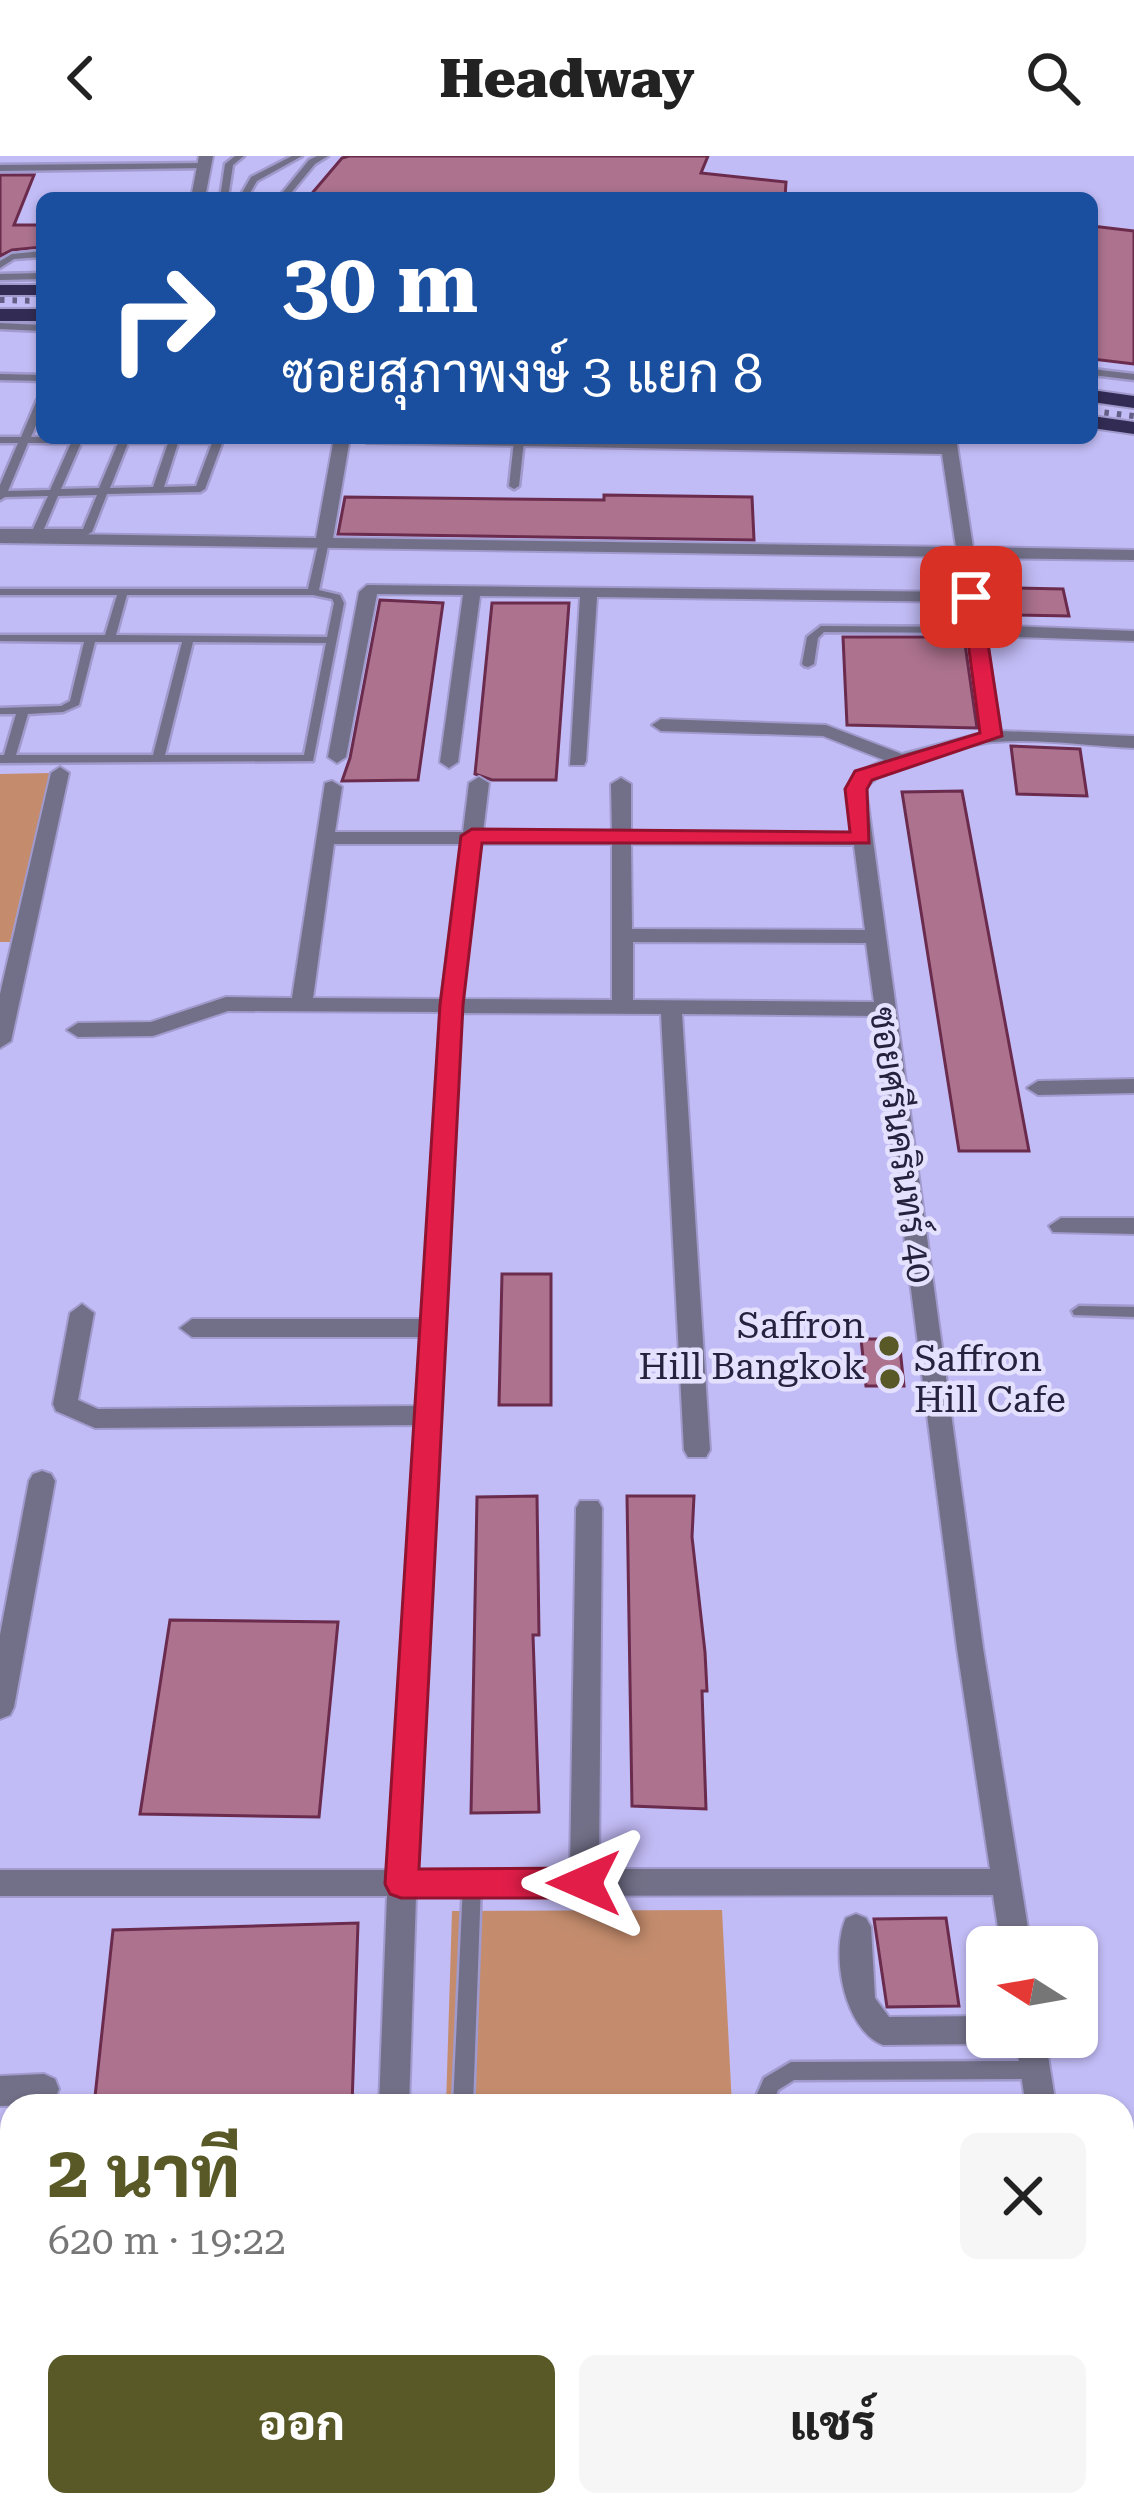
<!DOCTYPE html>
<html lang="th">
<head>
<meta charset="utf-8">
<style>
  body { margin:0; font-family:"Roboto Serif",Sarabun,serif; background:#f6f6f6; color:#222; height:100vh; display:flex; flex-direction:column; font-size:45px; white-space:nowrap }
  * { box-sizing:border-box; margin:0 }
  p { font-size:39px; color:#767676 }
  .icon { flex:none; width:66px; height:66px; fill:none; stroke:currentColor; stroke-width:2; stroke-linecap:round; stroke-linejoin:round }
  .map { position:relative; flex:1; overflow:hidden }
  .sheet { position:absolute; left:0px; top:1938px; width:1134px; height:423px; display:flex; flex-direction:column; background:#fff; border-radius:36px 36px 0 0; box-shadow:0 3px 9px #0004 }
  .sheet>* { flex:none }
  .top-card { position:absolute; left:36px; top:36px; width:1062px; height:252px; border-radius:18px; box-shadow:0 3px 9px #0004; background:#1a4fa0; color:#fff; overflow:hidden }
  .needle { width:78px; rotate:281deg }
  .tools { position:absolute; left:966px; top:1770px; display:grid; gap:24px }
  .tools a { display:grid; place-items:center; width:132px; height:132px; border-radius:18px; background:#fff; box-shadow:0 3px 9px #0004; font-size:60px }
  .pin { position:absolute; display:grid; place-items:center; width:102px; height:102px; color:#fff; margin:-51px; border-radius:24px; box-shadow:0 6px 18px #0006 }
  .me { position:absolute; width:132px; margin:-66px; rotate:270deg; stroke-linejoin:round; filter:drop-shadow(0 0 9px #0008) }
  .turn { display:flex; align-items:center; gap:42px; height:252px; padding:0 48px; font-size:54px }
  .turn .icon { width:156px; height:156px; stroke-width:2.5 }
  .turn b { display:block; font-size:84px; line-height:102px }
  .round { display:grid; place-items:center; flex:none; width:126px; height:126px; border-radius:18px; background:#f6f6f6 }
  .summary { display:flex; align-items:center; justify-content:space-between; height:204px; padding:0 48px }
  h1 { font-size:72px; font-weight:800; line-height:90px; color:#585926 }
  .action { display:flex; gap:24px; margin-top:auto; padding:24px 48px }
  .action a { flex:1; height:138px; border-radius:18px; background:#585926; color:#fff; font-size:48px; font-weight:800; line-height:138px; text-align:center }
  .action a+a { background:#f6f6f6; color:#222 }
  header { display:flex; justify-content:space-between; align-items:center; height:156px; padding:0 48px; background:#fff; font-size:54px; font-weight:800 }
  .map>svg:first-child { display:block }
</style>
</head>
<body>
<header><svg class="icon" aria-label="back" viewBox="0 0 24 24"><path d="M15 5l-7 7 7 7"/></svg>Headway<svg class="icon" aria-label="search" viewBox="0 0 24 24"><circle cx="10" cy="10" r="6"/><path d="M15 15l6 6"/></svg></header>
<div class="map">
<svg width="1134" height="2360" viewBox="0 0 1134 2360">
  <rect width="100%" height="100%" fill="#c2bcf6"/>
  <path fill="#c48c6d" d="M50,617L10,786H0V618Z
    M722,1754L732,1950H446L452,1755Z
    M37,2349H357V2360H35Z
    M433,2349H1075L1077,2360H432Z"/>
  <path fill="#ac728e" stroke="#6b2b4d" stroke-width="3" d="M349,0H708L701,17L786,26L785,42H308L342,2Z
    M0,19H34L14,69H42V91L12,94L0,100Z
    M1092,70L1134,75V208L1092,203Z
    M604,339L752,341L754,384L338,378L345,341L604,344Z
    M1013,432L1063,433L1069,460L1017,459Z
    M380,444L443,447L418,624L342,625L350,602Z
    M492,447H569L556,624H492L475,618Z
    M843,481H964L977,572L847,569Z
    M1011,590L1080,593L1087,640L1017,638Z
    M962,635L1029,995H959L902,636Z
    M502,1118H551V1249H499Z
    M861,1183H899L904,1230H866Z
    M537,1340L539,1479H533L539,1656L471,1657L477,1341Z
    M627,1340H694L692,1381L705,1496L707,1535H702L706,1653L632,1650Z
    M170,1464L338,1466L319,1661L140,1658Z
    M946,1762L959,1850L887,1851L874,1763Z
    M358,1767L352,1950H94L113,1774Z"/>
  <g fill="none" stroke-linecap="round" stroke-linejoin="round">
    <g stroke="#a09acd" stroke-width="5">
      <path id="lane" d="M235,0H244L233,9L228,42H220L225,8Z
        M292,0H302L257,25L247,42H239L251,21Z
        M317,0H328L315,8L287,42H278L309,4Z
        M208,7L209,9L205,12L0,15V9Z
        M42,95V101L14,103L0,112V105L12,98Z
        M42,117V123L0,124V118Z
        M0,167L42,169V175L0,173Z
        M1092,213L1134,218V224L1092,219Z
        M0,218L42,219V225L0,224Z
        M42,241V255L31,281L224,282L205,333L200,336L107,338L92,376L87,379H0V373H33L48,340L5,341L0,344V329L18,287H0V281H21L37,244ZM28,287H71L50,334L8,335ZM81,287H118L99,332L61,333ZM128,287H168L153,331L110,332ZM178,287H212L196,330L164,331ZM97,339L83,373H44L58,340Z
        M519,282L524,285L519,330L514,333L509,330L514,285Z
        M324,382L329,385L319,434L340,439L344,447L313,605L0,607V599H4L16,558H0V552L61,550L70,545L84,486L0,485V479H105L117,439H0V433H308L319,385ZM127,439H313L332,443L334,447L327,481L116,479ZM95,486H182L153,599H16L28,558L63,556L79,549ZM193,486L326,487L304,599H165Z
        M821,470L976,471L982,474L976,477L824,476L818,482L814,508L808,511L804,510L802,508L807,481Z
        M1079,1150L1134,1151V1161L1074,1159L1072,1155Z
        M472,1720L478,1722L481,1728L473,1950H453L463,1728L466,1722Z
        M1036,1905L1043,1908L1046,1914L1043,1920L1036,1923L794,1924L778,1934L772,1950H752L764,1922L791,1906Z"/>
    </g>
    <g stroke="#a09acd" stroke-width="4">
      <path id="street" d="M199,0H213L205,42H191Z
        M334,282H350L333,382L956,391L942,298L367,287L359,282L941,288L940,282H956L973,391L1134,394V404L974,402L984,469L1134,475V485L986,480L1001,575L1134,580V592C1089,590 1039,582 994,586C968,588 877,611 866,633L983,1492L1031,1791H1001L993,1739L416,1740L409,1950H379L387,1740H0V1714H388L415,1269L95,1272L56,1255L53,1248L70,1157L82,1148L94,1157L78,1244L98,1253L416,1250L420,1181H192L180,1172L192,1163H422L440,856L228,855L153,880L78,881L67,874L78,867L151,866L226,841L292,842L325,627L332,625L342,631L335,676H463L469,627L479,621L489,627L483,676L612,677L611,628L621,622L631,628V677H852C846,631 838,624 884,604L823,580L661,575L652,569L661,563L826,569L902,598L982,577L964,446L597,441L586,605L584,609H570L580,441L480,440L458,606L449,612L440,606L463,439L377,438L346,601L337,607L328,601L359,436L367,429L962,436L957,401L0,387V377L316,382ZM334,688H462L441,843L313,842ZM481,688H612V844L462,843ZM631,688L854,689L865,774L632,773ZM633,786L866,787L874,846L633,844ZM461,857L661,858L684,1294L688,1301H706L710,1294L682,858L876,860L957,1492L990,1713H599L602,1352L598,1345H580L576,1352L570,1713L417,1714Z
        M60,611L69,617L11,885L0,892V838L51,617Z
        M1134,923V937L1038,939L1027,932L1038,925Z
        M1061,1062H1134V1078L1053,1076L1049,1070Z
        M42,1315L51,1318L55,1325L14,1551L10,1559L0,1563V1479L29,1325L33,1318Z
        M856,1758L866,1762L871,1771L875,1842L889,1861L987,1860V1881H999L998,1884L987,1888L883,1889C844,1874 830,1797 846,1762Z
        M1015,1881H1045L1056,1950H1026Z
        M44,1918L55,1923L59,1933L55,1943L44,1948L0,1950V1920Z
        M0,2155H12V2187H0Z
        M364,2349H398V2360H364Z
        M1087,2349H1121L1123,2360H1089Z"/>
    </g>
    <g stroke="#a09acd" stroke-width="4">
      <path id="primary" d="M0,129H42V139H0Z
        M0,153H42V165H0Z
        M1092,234L1134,240V252L1092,246Z
        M1092,260L1134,266V278L1092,272Z"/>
    </g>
    <use href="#lane" fill="#727088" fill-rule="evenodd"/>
    <use href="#street" fill="#727088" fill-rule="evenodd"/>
    <use href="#primary" fill="#322c54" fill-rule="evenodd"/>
    <path stroke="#645f86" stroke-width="6" stroke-dasharray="4.5 8" stroke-linecap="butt" d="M0,144L42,145
      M1092,255L1134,260"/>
  </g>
  <path fill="#e11d48" stroke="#92132f" stroke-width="3" d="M971,435L981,441L1002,580L872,624L867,633L869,687H482L463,849L419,1713L584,1712L595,1717L600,1727L595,1738L584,1742H401L390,1738L385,1728L440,849L461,680L472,673L850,676L845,633L855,615L980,577L962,441Z"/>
  <g fill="#585926" stroke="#e4e1ff" stroke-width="4.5">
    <circle cx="889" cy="1190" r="12"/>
    <circle cx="890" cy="1223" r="12"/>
  </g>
  <g text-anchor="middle" stroke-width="9" stroke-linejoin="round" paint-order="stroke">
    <g font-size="36" fill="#26223d" stroke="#e4e1ff">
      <text transform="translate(902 989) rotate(82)" y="13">ซอยศรีนครินทร์ 40</text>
    </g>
    <g font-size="36" fill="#26223d" stroke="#e4e1ff" text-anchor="end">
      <text x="865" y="1182">Saffron<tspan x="865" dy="41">Hill Bangkok</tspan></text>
      <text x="914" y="1215" text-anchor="start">Saffron<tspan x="914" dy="41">Hill Cafe</tspan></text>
    </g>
  </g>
</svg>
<div class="tools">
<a><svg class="needle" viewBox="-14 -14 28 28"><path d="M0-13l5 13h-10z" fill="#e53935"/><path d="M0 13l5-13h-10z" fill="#767676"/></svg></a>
</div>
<div class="pin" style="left:971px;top:441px;background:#d93025"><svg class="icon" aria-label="arrive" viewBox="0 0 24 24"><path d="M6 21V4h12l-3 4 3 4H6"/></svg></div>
<svg class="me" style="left:584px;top:1727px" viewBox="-20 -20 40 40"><path d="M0-17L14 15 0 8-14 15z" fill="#e11d48" stroke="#fff" stroke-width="4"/></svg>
<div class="top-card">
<div class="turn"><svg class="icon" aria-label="right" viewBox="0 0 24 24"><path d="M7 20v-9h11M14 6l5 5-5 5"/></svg><div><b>30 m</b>ซอยสุภาพงษ์ 3 แยก 8</div></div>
</div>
<section class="sheet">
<div class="summary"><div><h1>2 นาที</h1><p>620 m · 19:22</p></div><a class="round"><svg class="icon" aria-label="close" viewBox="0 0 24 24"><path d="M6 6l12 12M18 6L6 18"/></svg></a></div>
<div class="action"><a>ออก</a><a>แชร์</a></div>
</section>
</div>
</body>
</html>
